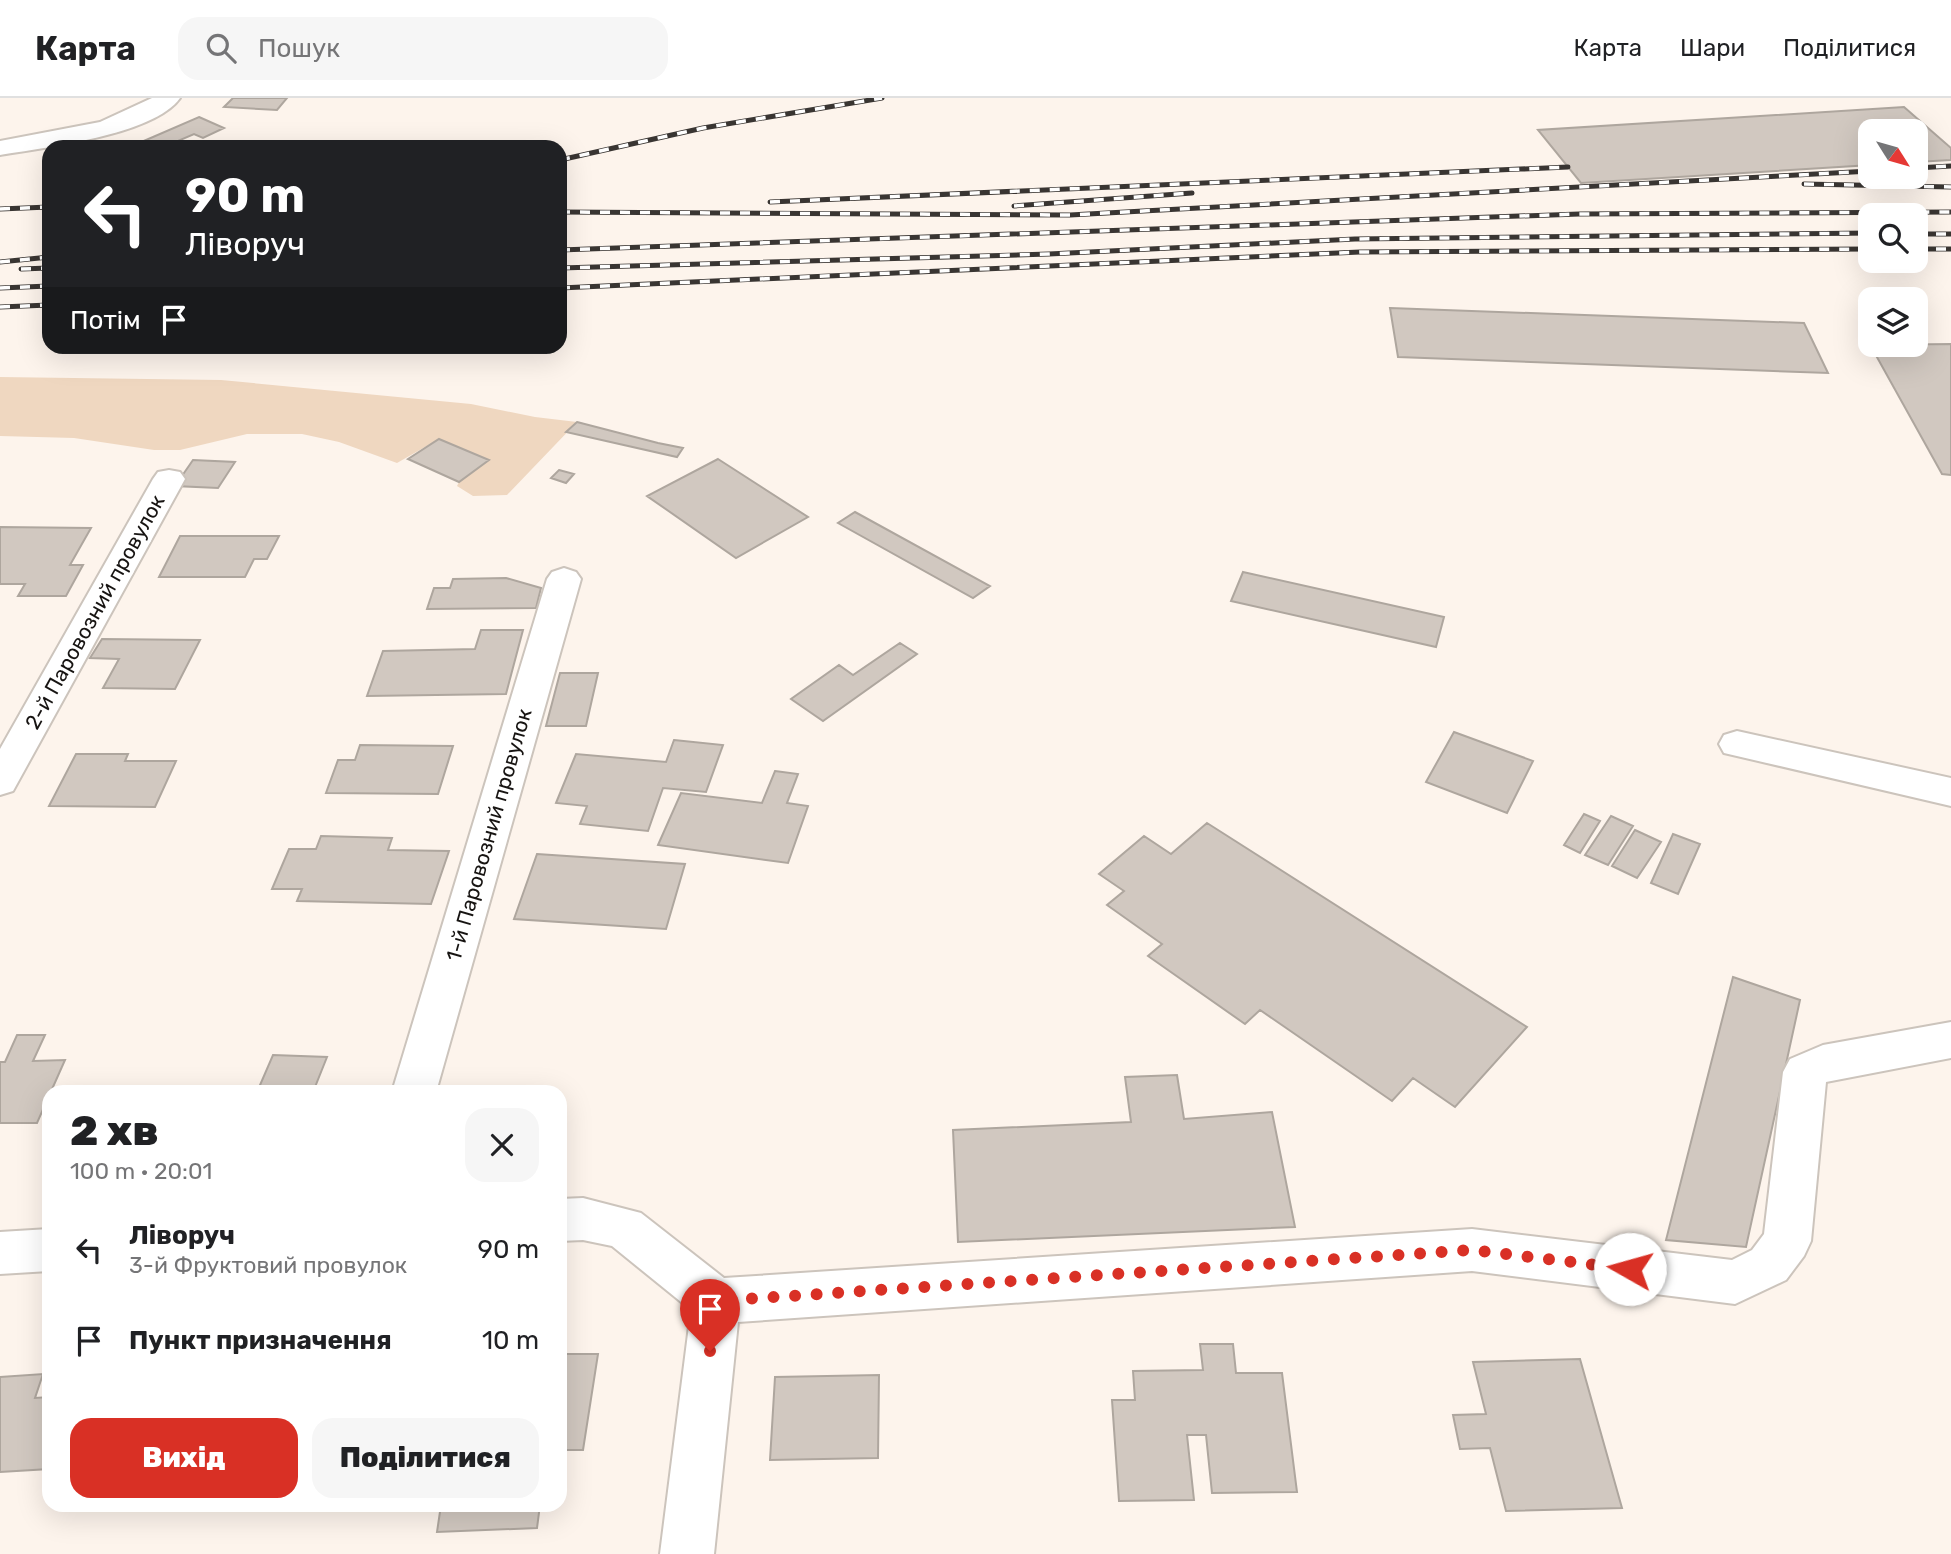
<!DOCTYPE html>
<html lang="uk">
<head>
<meta charset="utf-8">
<style>
  body { margin:0; font-family:Rubik,sans-serif; background:#f6f6f6; color:#202124; height:100vh; display:flex; flex-direction:column; font-size:26px; white-space:nowrap }
  * { box-sizing:border-box; margin:0 }
  p { font-size:23px; color:#757577 }
  .icon { flex:none; width:38px; height:38px; fill:none; stroke:currentColor; stroke-width:2; stroke-linecap:round; stroke-linejoin:round }
  .map { position:relative; flex:1; overflow:hidden }
  .sheet { position:absolute; left:42px; top:987px; width:525px; height:427px; display:flex; flex-direction:column; background:#fff; border-radius:21px; box-shadow:0 7px 28px #0002 }
  .sheet>* { flex:none }
  .hud { position:absolute; left:42px; top:42px; width:525px; height:214px; border-radius:21px; box-shadow:0 7px 28px #0002; background:#202124; color:#fff; overflow:hidden }
  .needle { width:46px; rotate:127deg }
  .buttons { position:absolute; left:1858px; top:21px; display:grid; gap:14px }
  .buttons a { display:grid; place-items:center; width:70px; height:70px; border-radius:14px; background:#fff; box-shadow:0 7px 28px #0002; font-size:35px }
  .pin { position:absolute; display:grid; place-items:center; width:60px; height:60px; color:#fff; margin:-72px -30px; border-radius:50% 50% 50% 0; rotate:-45deg; box-shadow:0 0 7px #0007 }
  .pin .icon { rotate:45deg }
  .me { position:absolute; width:77px; margin:-38px; rotate:277deg; stroke-linejoin:round; filter:drop-shadow(0 0 5px #0008) }
  .turn { display:flex; align-items:center; gap:24px; height:147px; padding:0 28px; font-size:32px }
  .turn .icon { width:91px; height:91px; stroke-width:2.5 }
  .turn b { display:block; font-size:49px; line-height:60px }
  .then { display:flex; align-items:center; height:66px; padding:0 28px; background:#0003; gap:14px; font-size:26px }
  .round { display:grid; place-items:center; flex:none; width:74px; height:74px; border-radius:21px; background:#f6f6f6 }
  .head { display:flex; align-items:center; justify-content:space-between; height:119px; padding:0 28px }
  h1 { font-size:42px; font-weight:800; line-height:52px }
  .button { display:flex; gap:14px; margin-top:auto; padding:14px 28px }
  .button a { flex:1; height:80px; border-radius:21px; background:#d93025; color:#fff; font-size:28px; font-weight:800; line-height:80px; text-align:center }
  .button a+a { background:#f6f6f6; color:#202124 }
  ul { padding:0; list-style:none }
  li { display:flex; align-items:center; gap:21px; height:91px; padding:0 28px }
  li div { flex:1 }
  li b { display:block; font-size:26px }
  li em { font-style:normal }
  header { display:flex; align-items:center; gap:42px; box-sizing:border-box; height:98px; padding:0 35px; background:#fff; border-bottom:2px solid #e0e0e0 }
  header strong { font-size:33px }
  nav { display:flex; gap:38px; margin-inline-start:auto; font-size:24px }
  .search { width:490px; height:63px; background:#f6f6f6; display:flex; align-items:center; gap:18px; box-sizing:border-box; padding:0 24px; border-radius:21px; color:#757577; font-size:26px }
  .map>svg:first-child { display:block }
</style>
</head>
<body>
<header>
<strong>Карта</strong>
<div class="search"><svg class="icon" aria-label="search" viewBox="0 0 24 24"><circle cx="10" cy="10" r="6"/><path d="M15 15l6 6"/></svg>Пошук</div>
<nav><a>Карта</a><a>Шари</a><a>Поділитися</a></nav>
</header>
<div class="map">
<svg width="1951" height="1456" viewBox="0 0 1951 1456">
  <rect width="100%" height="100%" fill="#fdf4ec"/>
  <path fill="#efd7c0" d="M0,279L221,282L471,306L535,319L577,324L507,397L473,398L457,388L459,384L489,362L439,341L397,365L339,344L302,336H247L180,352H154L74,340L0,338Z"/>
  <path fill="#d1c8c0" stroke="#aea69e" stroke-width="2" d="M233,0H287L277,12L224,9Z
    M1904,9L1951,50V62L1916,64V33H1871V67L1581,85L1538,32Z
    M199,19L224,30L203,40L194,36L164,49L146,42Z
    M1390,210L1804,225L1828,275L1398,259Z
    M1868,243H1871V247L1951,246V377L1942,376Z
    M577,324L658,345L683,350L677,359L566,334Z
    M439,341L489,362L459,384L408,361Z
    M718,361L808,419L736,460L647,398Z
    M193,362L235,364L218,390L175,388Z
    M559,372L574,376L566,385L551,380Z
    M855,414L990,488L973,500L838,425Z
    M0,429L91,430L70,467H83L66,498H18L25,486H0Z
    M180,438H279L267,461H254L245,479H159Z
    M1243,474L1444,519L1436,549L1231,503Z
    M506,480L541,490L536,510L427,511L434,490H450L453,481Z
    M481,532H523L506,596L367,598L383,553L475,551Z
    M102,541L200,542L175,591L103,590L119,561L90,560Z
    M900,545L917,556L823,623L791,601L839,567L853,577Z
    M560,575H598L586,628H546Z
    M1454,634L1533,663L1507,715L1426,684Z
    M674,642L723,647L706,694L663,690L648,733L580,726L587,708L556,705L576,656L666,664Z
    M360,647L453,648L438,696L326,695L338,662H355Z
    M76,656H128L125,663H176L155,709L49,708Z
    M775,673L798,676L787,705L808,708L788,765L658,747L681,695L762,705Z
    M1584,716L1600,723L1580,755L1564,747Z
    M1611,718L1633,728L1608,767L1585,757Z
    M1207,725L1527,929L1455,1009L1413,980L1392,1003L1260,912L1245,926L1148,858L1162,846L1107,807L1124,793L1099,776L1144,738L1171,756Z
    M1635,732L1661,744L1637,780L1612,768Z
    M1673,736L1700,746L1678,796L1651,785Z
    M321,738L392,740L388,752L449,753L431,806L297,803L302,791H272L289,751H316Z
    M537,756L685,766L666,831L514,821Z
    M1733,879L1800,902L1746,1149L1666,1142Z
    M17,937H45L33,963L65,962L37,1025H0V964H5Z
    M273,957L327,959L313,994H257Z
    M1177,977L1184,1021L1272,1014L1295,1129L958,1144L953,1032L1131,1024L1125,979Z
    M1200,1246H1233L1236,1275H1282L1297,1394L1212,1395L1206,1337H1187L1194,1402L1119,1403L1112,1302H1135L1133,1273L1203,1272Z
    M560,1256H598L583,1352H560Z
    M1580,1261L1622,1410L1506,1413L1490,1350L1460,1351L1453,1317L1486,1316L1473,1264Z
    M43,1276L35,1300L49,1299V1371L0,1374V1279Z
    M879,1277L878,1360L770,1362L775,1279Z
    M441,1407H540L537,1430L437,1434Z"/>
  <g fill="none" stroke-linecap="round" stroke-linejoin="round">
    <g stroke="#ccc4bc" stroke-width="4">
      <path id="minor" d="M169,372L180,374L185,381L13,693L0,697V651L153,381L158,374Z
        M564,470L576,474L581,481L436,994H392L547,481L552,474Z
        M1737,633L1951,680V708L1724,655L1719,646L1724,637Z
        M1951,924V960L1826,984L1811,1143L1804,1158L1786,1182L1735,1206L1472,1173L738,1224L714,1456H660L691,1212L612,1148L583,1142L560,1143V1101L583,1100L641,1115L724,1180L1472,1131L1732,1162L1752,1152L1764,1136L1783,974L1790,961L1823,947Z
        M49,1131V1173L0,1176V1134Z"/>
    </g>
    <g stroke="#ccc4bc" stroke-width="4">
      <path id="major" d="M152,0H180C154,37 43,50 0,57V43L100,24Z"/>
    </g>
    <use href="#minor" fill="#fff" fill-rule="evenodd"/>
    <use href="#major" fill="#fff" fill-rule="evenodd"/>
    <g stroke="#393532" stroke-width="5">
      <path id="rail" d="M560,62L703,30L882,0
        M1916,70L1951,68
        M1804,86L1951,89
        M770,104L1568,69
        M1014,108L1192,95
        M0,111L49,109
        M560,114L1070,117L1871,73
        M1916,136H1951
        M1916,151H1951
        M560,152L1579,116L1951,114
        M0,164L49,159
        M560,170L1049,156L1355,141L1871,135
        M21,171L49,170
        M0,190L49,188
        M560,190L1360,154L1871,151
        M0,209L49,207"/>
    </g>
    <use href="#rail" stroke="#fff" stroke-width="3.5" stroke-dasharray="10" stroke-linecap="butt"/>
  </g>
  <g fill="none" stroke-linecap="round" stroke-linejoin="round">
    <path stroke="#d93025" stroke-width="12" stroke-dasharray="0 21.6" d="M710,1253L716,1203L1472,1152L1630,1171"/>
  </g>
  <g text-anchor="middle" stroke-width="7" stroke-linejoin="round" paint-order="stroke">
    <g font-size="21" fill="#171412" stroke="#fff">
      <text transform="translate(95 514) rotate(-61)" y="7">2-й Паровозний провулок</text>
      <text transform="translate(489 737) rotate(-74)" y="7">1-й Паровозний провулок</text>
    </g>
  </g>
</svg>
<div class="buttons">
<a><svg class="needle" viewBox="-14 -14 28 28"><path d="M0-13l5 13h-10z" fill="#e53935"/><path d="M0 13l5-13h-10z" fill="#757577"/></svg></a>
<a><svg class="icon" aria-label="search" viewBox="0 0 24 24"><circle cx="10" cy="10" r="6"/><path d="M15 15l6 6"/></svg></a>
<a><svg class="icon" aria-label="layers" viewBox="0 0 24 24"><path d="M12 4l9 5-9 5-9-5zM3 14l9 5 9-5"/></svg></a>
</div>
<div class="pin" style="left:710px;top:1253px;background:#d93025"><svg class="icon" aria-label="arrive" viewBox="0 0 24 24"><path d="M6 21V4h12l-3 4 3 4H6"/></svg></div>
<svg class="me" style="left:1630px;top:1171px" viewBox="-20 -20 40 40"><circle r="19" fill="#fff"/><path d="M0-13L10 11 0 6-10 11z" fill="#d93025"/></svg>
<div class="hud">
<div class="turn"><svg class="icon" aria-label="left" viewBox="0 0 24 24"><path d="M17 20v-9H6M10 6l-5 5 5 5"/></svg><div><b>90 m</b>Ліворуч</div></div>
<div class="then">Потім<svg class="icon" aria-label="arrive" viewBox="0 0 24 24"><path d="M6 21V4h12l-3 4 3 4H6"/></svg></div>
</div>
<section class="sheet">
<div class="head"><div><h1>2 хв</h1><p>100 m · 20:01</p></div><a class="round"><svg class="icon" aria-label="close" viewBox="0 0 24 24"><path d="M6 6l12 12M18 6L6 18"/></svg></a></div>
<ul>
<li><svg class="icon" aria-label="left" viewBox="0 0 24 24"><path d="M17 20v-9H6M10 6l-5 5 5 5"/></svg><div><b>Ліворуч</b><p>3-й Фруктовий провулок</p></div><em>90 m</em></li>
<li><svg class="icon" aria-label="arrive" viewBox="0 0 24 24"><path d="M6 21V4h12l-3 4 3 4H6"/></svg><div><b>Пункт призначення</b></div><em>10 m</em></li>
</ul>
<div class="button"><a>Вихід</a><a>Поділитися</a></div>
</section>
</div>
</body>
</html>
